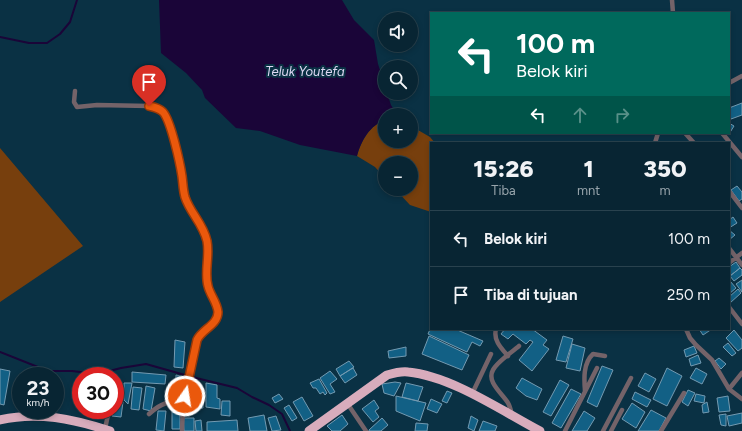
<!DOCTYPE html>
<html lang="id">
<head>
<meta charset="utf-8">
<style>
  body { margin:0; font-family:Figtree,sans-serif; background:#112d3b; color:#f1f3f6; height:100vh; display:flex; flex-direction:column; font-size:15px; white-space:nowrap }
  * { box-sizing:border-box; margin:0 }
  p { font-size:13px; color:#98a5ac }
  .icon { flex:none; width:22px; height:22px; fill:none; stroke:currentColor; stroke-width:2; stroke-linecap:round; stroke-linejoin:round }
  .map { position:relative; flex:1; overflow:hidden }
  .side { position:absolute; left:430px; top:142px; width:300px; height:188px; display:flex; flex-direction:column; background:#082533; border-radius:0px; box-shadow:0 2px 6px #0003,0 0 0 1px #29424e }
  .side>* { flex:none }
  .hud { position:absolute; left:430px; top:12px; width:300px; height:122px; border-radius:0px; box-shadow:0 2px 6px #0003,0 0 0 1px #29424e; background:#00695c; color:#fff; overflow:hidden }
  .tools { position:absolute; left:378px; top:12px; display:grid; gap:8px }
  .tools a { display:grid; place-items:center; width:40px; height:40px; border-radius:50%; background:#082533; box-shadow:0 2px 6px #0003,0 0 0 1px #29424e; font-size:20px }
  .speed { position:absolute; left:12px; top:367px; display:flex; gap:8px; font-size:20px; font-weight:700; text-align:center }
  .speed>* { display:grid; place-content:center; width:52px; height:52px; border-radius:50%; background:#082533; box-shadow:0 2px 6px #0003,0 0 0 1px #29424e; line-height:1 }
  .speed small { font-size:10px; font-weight:400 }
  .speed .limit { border:6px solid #d22; background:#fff; color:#111 }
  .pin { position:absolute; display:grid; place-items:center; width:34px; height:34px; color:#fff; margin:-41px -17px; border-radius:50% 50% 50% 0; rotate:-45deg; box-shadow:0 0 4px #0007 }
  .pin .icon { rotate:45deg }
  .me { position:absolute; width:44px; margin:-22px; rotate:13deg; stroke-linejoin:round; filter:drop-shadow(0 0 3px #0008) }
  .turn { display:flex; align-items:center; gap:14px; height:84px; padding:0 20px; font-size:18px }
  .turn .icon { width:52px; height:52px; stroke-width:2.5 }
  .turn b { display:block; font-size:28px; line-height:34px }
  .lanes { display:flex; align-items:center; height:38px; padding:0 20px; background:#0003; justify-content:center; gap:20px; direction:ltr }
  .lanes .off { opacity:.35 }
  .eta { display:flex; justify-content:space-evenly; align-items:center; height:68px; text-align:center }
  .eta b { font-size:24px; font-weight:800; line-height:28px }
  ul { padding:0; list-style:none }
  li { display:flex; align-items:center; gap:12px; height:56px; padding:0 20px; border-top:1px solid #29424e }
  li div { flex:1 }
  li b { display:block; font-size:15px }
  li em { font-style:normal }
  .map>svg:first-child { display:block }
</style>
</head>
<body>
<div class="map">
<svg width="742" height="431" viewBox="0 0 742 431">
  <rect width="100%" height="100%" fill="#0a3144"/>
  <path fill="#773f0d" d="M385,120V141H411V126L430,137L435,143H431V212L410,205L395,189H411V163H385V178L375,167L357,156C361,141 370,125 385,120Z
    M0,148L83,246L0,302Z"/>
  <path fill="#1a0538" d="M159,0H342L354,20L374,40L378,64L385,85V93H387L391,105L397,115H385V120C370,125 361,141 357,156L300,145L260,131L236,128L205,98L202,90L186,73L161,53Z"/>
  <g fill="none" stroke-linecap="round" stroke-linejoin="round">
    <path stroke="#1a0538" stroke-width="2" d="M0,37L29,43H47L60,34L70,22L77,0
      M0,352L48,371H72L98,374L121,368L146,364L192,377L237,388L252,397L269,405L282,414L290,431"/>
  </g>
  <path fill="#126085" stroke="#739ab1" d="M742,103V115L731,119L729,115V108Z
    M729,123L734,126L729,134L728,133Z
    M737,186L742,192V199L739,201L731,190Z
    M733,217L737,223L729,228V220Z
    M729,230L735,235L729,240Z
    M736,262L740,268L730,276L729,267Z
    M740,268L742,270V275L734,281L730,276Z
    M742,280V292L736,284Z
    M730,281L736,288L729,294V282Z
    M738,289L741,293L730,303L729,297Z
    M431,327V329H455L483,341L480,346L472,342L467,352L428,334Z
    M505,329H532L547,340L543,345L549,349L532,371L519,360L533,342L530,340L526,344L513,334L508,339L501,334Z
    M699,329H712L703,335Z
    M734,330L742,340V348L738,351L726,338Z
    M429,336L469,355L462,370L422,354Z
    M563,336L573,339L566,362L556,360Z
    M175,340L185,342L183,368L174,367Z
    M728,343L736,353L732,356L723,347Z
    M572,344L585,348L580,371L566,368Z
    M694,346L697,353L686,357L684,350Z
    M406,347V356L389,358L388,351Z
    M698,355L701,363L691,366L689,359Z
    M719,358L726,364L721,369L715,361Z
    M349,361L354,367L340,376L336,369Z
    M602,366L613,370L597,407L587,402Z
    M353,368L357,375L345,383L340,376Z
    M667,368L682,376L667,406L653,399Z
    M696,368L707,374L702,384L690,378Z
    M0,369L10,371L4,405L0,404Z
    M330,371L337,379L330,384L335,392L330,394L320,378Z
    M132,372L166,375L165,384L132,382Z
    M645,373L656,379L649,392L638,386Z
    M176,375L184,377L182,399L175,398Z
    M522,378L542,389L537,400L526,396L516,388Z
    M319,379L327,393L325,395L323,392L320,394L316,388H313L310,383Z
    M560,380L569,385L551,416L543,412Z
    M395,382L401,383L394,396L384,393L382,384Z
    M124,383H132L128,404L124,400Z
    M206,383L217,385V398L220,399V409L206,407Z
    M406,383L423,387L418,401L402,397Z
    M146,386L155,388L151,411L143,409Z
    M78,387L81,388V410L93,411L80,412Z
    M133,387L142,388L139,410L131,409Z
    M202,387L203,408H196L194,388Z
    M571,389L581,394L561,428L552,423Z
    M688,390L695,393L688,406L682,402Z
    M447,391L452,393L447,403L442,401Z
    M635,392L651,400L647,407L632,399Z
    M279,394L283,399L275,403L272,398Z
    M696,394L705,396L704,403L694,401Z
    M396,396L426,403L420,421L396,411Z
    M728,396L730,411L719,412L717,398Z
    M302,397L313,416L304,421L293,402Z
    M431,399L442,404L437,413L427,409Z
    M374,400L379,408L375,411L379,417L373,422L362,409Z
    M115,401L123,402L121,417L112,416L113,410H115Z
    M222,401H230V416L221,415Z
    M707,402L709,412L703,413L702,405Z
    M632,403L645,412L636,428L622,419Z
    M289,405L297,418L292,421L284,408Z
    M172,409L180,410V429H172Z
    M651,410L666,418L659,431H638Z
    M158,411H166L164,431L156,430Z
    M584,411L595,418L587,431H572Z
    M742,413V423L729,426L727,416Z
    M726,414V426L721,425L719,415Z
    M264,415L267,431H250L248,418Z
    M342,415L348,424L340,431H332L327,426Z
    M276,416L281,430L272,431L268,418Z
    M471,416L478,420L474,431L468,428Z
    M183,418H194V431H184Z
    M382,418L388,425L381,431H369V430Z
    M201,420L202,431H196L195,421Z
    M237,420L238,431H207V422Z
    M483,421L497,426L495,431H479Z
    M416,423L428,424L427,431H415Z"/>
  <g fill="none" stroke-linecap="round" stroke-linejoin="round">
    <path stroke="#746369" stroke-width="4.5" d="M672,0L673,13
      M729,83L742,76
      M75,91L74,102L77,107L97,105L149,106L157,108L162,112L169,123L182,175L185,197L200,223L206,239L208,251L207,286L217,306L218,312L215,321L197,340L183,408L182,431
      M685,133L694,143
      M722,133L742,157
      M655,143L658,133
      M729,191L742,208
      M729,248L742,265
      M729,263L742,253
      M729,307L742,324
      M496,329C493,340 501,348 508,356
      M686,329L690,338L696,345L712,360L729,389L742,399
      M729,389L742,373
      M585,391C584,379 583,363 593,354L605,356
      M472,394L491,354
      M347,403L366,431
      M149,414C161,403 168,401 185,402
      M512,415C511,411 510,406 508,403C503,394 486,382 493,370C497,362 512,352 519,346
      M105,429L109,410
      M565,431L597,368
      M603,431L631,378
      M611,431L622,410
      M661,431L684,393"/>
    <path stroke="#d8acbc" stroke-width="9" d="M0,420C37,411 74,419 110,431
      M309,431L387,375C394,373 401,371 408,372C451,376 502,411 540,431"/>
  </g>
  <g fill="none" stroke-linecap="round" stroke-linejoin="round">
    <g stroke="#983908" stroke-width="10">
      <path id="route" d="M149,106C154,107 159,108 163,112C171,121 180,163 182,176C183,183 183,190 185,197C190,213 203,223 207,241C210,256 204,272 208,286C210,295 217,302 218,312C218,325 202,329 197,340L185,396"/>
    </g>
    <use href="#route" stroke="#ea580c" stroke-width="7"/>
  </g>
  <g text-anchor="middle" stroke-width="4" stroke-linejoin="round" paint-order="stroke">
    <g font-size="13" font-style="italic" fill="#ded8f3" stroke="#0a3144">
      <text x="305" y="76">Teluk Youtefa</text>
    </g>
  </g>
</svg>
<div class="tools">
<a><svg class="icon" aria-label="sound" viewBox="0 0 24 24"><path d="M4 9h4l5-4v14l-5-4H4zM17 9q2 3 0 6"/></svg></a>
<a><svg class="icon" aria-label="search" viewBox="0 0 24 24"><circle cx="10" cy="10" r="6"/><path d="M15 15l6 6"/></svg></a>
<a>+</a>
<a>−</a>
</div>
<div class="speed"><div>23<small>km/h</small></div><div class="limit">30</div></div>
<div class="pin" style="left:149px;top:106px;background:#d93025"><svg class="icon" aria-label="arrive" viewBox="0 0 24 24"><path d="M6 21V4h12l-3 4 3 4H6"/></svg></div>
<svg class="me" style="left:185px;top:396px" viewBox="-20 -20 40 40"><circle r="17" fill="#ea580c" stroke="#fff" stroke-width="3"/><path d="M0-11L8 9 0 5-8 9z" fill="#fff"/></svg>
<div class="hud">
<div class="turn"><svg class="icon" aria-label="left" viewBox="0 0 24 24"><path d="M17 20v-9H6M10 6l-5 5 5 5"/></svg><div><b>100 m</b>Belok kiri</div></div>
<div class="lanes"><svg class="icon" aria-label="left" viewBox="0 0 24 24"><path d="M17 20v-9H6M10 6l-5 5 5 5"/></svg><svg class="icon off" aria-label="ahead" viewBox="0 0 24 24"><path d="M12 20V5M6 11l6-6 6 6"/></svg><svg class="icon off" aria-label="right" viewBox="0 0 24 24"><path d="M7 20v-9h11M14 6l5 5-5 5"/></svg></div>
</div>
<section class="side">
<div class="eta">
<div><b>15:26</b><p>Tiba</p></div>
<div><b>1</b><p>mnt</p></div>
<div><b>350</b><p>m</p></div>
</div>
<ul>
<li><svg class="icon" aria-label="left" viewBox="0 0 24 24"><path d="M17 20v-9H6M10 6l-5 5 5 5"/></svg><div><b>Belok kiri</b></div><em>100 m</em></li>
<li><svg class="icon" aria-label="arrive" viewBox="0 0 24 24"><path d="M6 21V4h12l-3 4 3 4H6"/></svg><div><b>Tiba di tujuan</b></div><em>250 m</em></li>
</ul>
</section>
</div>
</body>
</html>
